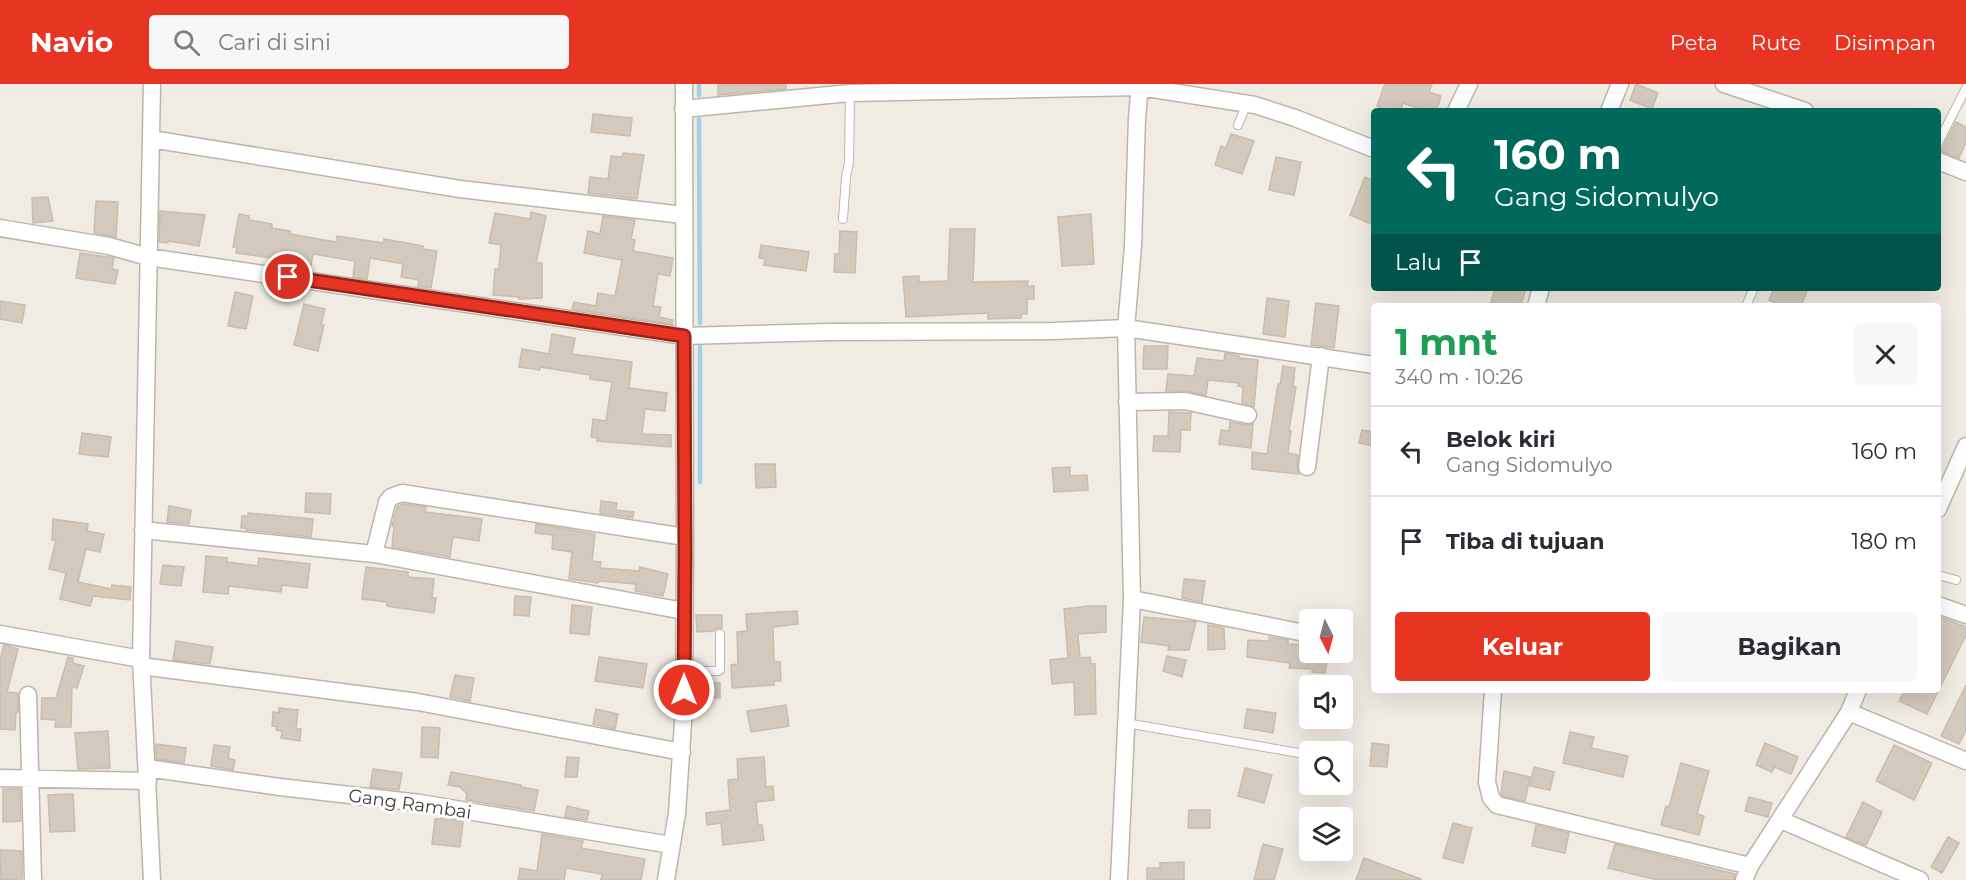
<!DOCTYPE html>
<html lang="id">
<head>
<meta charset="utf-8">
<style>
  body { margin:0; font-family:Montserrat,sans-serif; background:#f7f7f7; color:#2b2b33; height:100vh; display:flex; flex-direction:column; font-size:22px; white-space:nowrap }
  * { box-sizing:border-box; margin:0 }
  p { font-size:20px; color:#7c7c81 }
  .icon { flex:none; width:33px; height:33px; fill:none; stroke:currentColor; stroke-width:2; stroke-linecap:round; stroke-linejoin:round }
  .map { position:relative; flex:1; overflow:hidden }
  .side { position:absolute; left:1371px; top:219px; width:570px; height:390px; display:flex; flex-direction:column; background:#fff; border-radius:6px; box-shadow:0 6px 24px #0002 }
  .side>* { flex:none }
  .banner { position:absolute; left:1371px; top:24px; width:570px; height:183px; border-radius:6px; box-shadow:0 6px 24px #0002; background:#00695c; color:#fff; overflow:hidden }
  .needle { width:39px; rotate:174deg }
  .buttons { position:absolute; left:1299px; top:525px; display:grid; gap:12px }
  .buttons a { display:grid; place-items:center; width:54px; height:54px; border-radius:6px; background:#fff; box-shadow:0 6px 24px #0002; font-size:30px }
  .pin { position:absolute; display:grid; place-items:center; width:51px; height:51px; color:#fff; margin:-26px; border:3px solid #fff; border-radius:50%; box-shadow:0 2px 6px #0007 }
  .me { position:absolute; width:66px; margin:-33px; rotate:0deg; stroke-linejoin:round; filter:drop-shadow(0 0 4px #0008) }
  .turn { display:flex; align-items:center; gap:21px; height:126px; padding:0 24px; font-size:27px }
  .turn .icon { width:78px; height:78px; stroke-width:2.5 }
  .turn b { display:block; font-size:42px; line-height:51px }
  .then { display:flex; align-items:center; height:57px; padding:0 24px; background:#0003; gap:12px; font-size:22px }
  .round { display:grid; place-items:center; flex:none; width:63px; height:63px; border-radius:6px; background:#f7f7f7 }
  .headline { display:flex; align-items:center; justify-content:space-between; height:102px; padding:0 24px }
  h1 { font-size:36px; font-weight:700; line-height:45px; color:#1e9e55 }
  .cta { display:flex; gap:12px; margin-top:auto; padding:12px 24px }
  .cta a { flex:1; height:69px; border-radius:6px; background:#e83422; color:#fff; font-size:24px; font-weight:700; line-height:69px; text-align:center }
  .cta a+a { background:#f7f7f7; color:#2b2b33 }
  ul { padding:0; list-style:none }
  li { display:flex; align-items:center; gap:18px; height:90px; padding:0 24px; border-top:2px solid #e1e1e2 }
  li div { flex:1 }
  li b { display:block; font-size:22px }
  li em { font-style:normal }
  header { display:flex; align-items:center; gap:36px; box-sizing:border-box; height:84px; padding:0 30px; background:#e83422; color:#fff }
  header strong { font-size:28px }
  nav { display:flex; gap:33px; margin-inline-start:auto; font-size:21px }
  .search { width:420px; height:54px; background:#f7f7f7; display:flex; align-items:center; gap:15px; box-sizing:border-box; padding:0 21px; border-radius:6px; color:#7c7c81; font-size:22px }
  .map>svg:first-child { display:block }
</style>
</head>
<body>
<header>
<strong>Navio</strong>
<div class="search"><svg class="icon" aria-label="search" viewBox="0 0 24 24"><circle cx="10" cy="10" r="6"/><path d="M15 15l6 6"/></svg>Cari di sini</div>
<nav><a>Peta</a><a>Rute</a><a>Disimpan</a></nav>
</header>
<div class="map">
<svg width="1966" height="796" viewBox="0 0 1966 796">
  <rect width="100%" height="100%" fill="#f0ebe3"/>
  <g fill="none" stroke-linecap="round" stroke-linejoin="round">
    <path stroke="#a3d0e9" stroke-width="4.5" d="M699,0V11
      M699,35L700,239
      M700,263V398"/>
  </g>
  <path fill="#d3c9bc" stroke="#cabdad" stroke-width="1.5" d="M718,0H786V5L718,11Z
    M1385,0H1432L1429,8L1441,12L1436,27H1425L1403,19L1400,27H1390L1377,22Z
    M1636,0L1658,9L1652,25L1630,16Z
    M593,30L632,34L630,52L591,48Z
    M1956,38L1966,43V58L1959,74L1941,67Z
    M1231,50L1254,57L1242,90L1215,81L1221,62L1226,64Z
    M623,69L644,71L637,115L588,109L590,93L608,95L611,72L622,73Z
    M1276,73L1301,78L1294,111L1269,106Z
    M1365,93L1374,97V141L1350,131Z
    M48,113L53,137L33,139L32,114Z
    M96,117L118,118L116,153L94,149Z
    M160,127L205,131L199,162L168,157V159L159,158Z
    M531,128L546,132L536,179H542V214L519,215V213L493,211L495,185H499L501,161L489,159L495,129L530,135Z
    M239,130L249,132V136L272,140V144L290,147V150L336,158L337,152L384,159V155L423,162L422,165L437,167L431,204L418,202L419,196L401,193L403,180L370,174L367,195L353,193L355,177L313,170L310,186L287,183L288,176L236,169L237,163H233Z
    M1091,130L1094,180L1062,182L1058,133Z
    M603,132L635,136L631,155L635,156L633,167L673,174L670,192L658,190L653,222L661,223L659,233L673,236L672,240L572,225L574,218L596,222L598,209L615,212L622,176L584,169L588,147L600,150Z
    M950,145H975L973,198L1028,197L1027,202H1034V215H1027V230H1021V234L988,235V229L906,233L903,193L919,192V198L948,197Z
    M840,147L857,148L855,189L834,188L835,170H839Z
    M761,161L809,168L806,187L764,181L765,175L759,174Z
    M80,169L114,174L112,185L118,186L115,200L76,194Z
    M1495,204H1526L1521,222H1490Z
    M1774,204H1800L1807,207L1801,222H1783L1769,216Z
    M235,208L253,212L246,245L228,242Z
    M1267,214L1289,217L1285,253L1263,250Z
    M0,217L25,221L22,239L0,235Z
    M1316,219L1339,222L1334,264L1311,261Z
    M304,220L325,225L321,241H324L318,267L294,261Z
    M552,250L575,254L572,270L632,278L629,304L667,309L665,327L645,325L642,350L671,351V363L597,357L598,354L591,353L593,335L606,337L612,298L590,295V291L540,283V286L519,283L522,265L549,270Z
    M1144,262H1168L1167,285H1143Z
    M1225,269L1239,272V274L1258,276L1254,323L1242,319L1243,303L1238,302L1239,299L1208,296L1206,311L1185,307H1166L1168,290L1194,292L1197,274L1224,277Z
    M1283,282L1295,284L1293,302L1296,303L1289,347H1291L1288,369L1298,371L1297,382L1299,390L1252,385V368L1267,370L1278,300L1280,301Z
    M1169,328L1191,329L1190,346H1181L1180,368L1153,367L1154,352H1168Z
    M1230,338L1246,341L1253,340L1251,364L1219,360L1221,346L1229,347Z
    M1362,346L1374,348V362L1359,359Z
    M82,349L111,353L108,373L79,370Z
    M755,380H775L776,403L756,404Z
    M1070,383V392L1087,391L1088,406L1054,408L1052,384Z
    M306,409L331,410L330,430L305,428Z
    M601,417L617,419L616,426L634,428L633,434L600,429Z
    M403,420L426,423L425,428L482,435L479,457L453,453L450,473L392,463L394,442H392L397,423Z
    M169,422L191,426L189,440L167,438Z
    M248,429L313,435L311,453L246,446V444H241L242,432H248Z
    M53,435L88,440L87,447L104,450L100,468L86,465L78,498L111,505L112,501L131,503L130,516L93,512L90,522L60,515L66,489L49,485L56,456H52Z
    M536,440L595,450L592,477L601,478L600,484L639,487L640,483L668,490L663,512L635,507L636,500L599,497L598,499L569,495L572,468L552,465L553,451L535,449Z
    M206,472L227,474V478L258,482L259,474L310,480L307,504L282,501L281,508L229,502L228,510L203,508Z
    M163,481L184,483L181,502L160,500Z
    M366,483L408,488V493L434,495L432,514H436L434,529L387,522V518L362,515Z
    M1184,495L1205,497L1202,518L1182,514Z
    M515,512L531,513L529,532L514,531Z
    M572,521L592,523L589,551L570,549Z
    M1089,522H1106V548L1078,550L1080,574L1090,573L1091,580H1095L1096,630L1075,631L1074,598L1052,600L1050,576L1068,574L1064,525Z
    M797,527L798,540L773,543L774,578H780L781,597H774V601L732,604L731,581L738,580L737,548L747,547L746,530Z
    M696,531H722V544H717L714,547L697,548Z
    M1938,532L1966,543V551L1927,630L1899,617L1905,606H1938Z
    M1144,533L1196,538L1189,566H1168L1169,562L1141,558Z
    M1208,541L1224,544L1225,565L1208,566Z
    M1269,553L1288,556V560L1310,561V573L1327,575L1325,589L1312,588L1313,585L1289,584L1290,579L1247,573L1248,556L1269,557Z
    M176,557L213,563L210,580L173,576Z
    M4,561L18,565L7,608L18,609V628H16L15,646L0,645V576Z
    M1167,572L1186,576L1182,593L1163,587Z
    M68,573L73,574V579L84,582L77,604L72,602L71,643H55L56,636L41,635L42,614H56Z
    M599,573L647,580L643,604L595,597Z
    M455,591L474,594L470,617L450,613Z
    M695,598L720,599V614L695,613Z
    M1966,601V646L1959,660L1941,652Z
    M786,621L789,642L751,648L747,627Z
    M279,624L298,626L296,645H301L300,657L281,654L282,647L276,646L277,643L272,642L273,628L279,629Z
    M596,625L618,630L615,645L593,640Z
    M1247,625L1276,629L1273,649L1244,644Z
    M422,643L440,644L438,674L421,673Z
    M108,647L110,684L78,685L75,649Z
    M1570,648L1594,653L1591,664L1628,672L1623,693L1563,679Z
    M1372,659L1389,661L1387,683L1370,682Z
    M1765,659L1798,673L1791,690L1774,683L1772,688L1756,681Z
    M156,660L186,664L184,679L156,675Z
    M214,661L230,663L228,674L235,676L233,686L211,682Z
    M1894,661L1932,679L1914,716L1876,697Z
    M567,673L579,674L577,693H565Z
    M764,673L766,703L773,702L774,716L756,718L758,741H762L764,756L723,761L721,739L707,741L706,729L730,726L728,696L738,695L737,675Z
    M1681,679L1709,687L1697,730L1704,732L1699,751L1661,741L1666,722L1669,723Z
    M1534,683L1554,688L1550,706L1530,702Z
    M1245,684L1272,691L1264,719L1238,712Z
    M373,685L402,689L399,706L370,703Z
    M1504,687L1530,693L1525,717L1503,712L1501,709Z
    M451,688L521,701V703L538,706L534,727L466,716L467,710L460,703L448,701Z
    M3,705H20L21,737L3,738Z
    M73,710L75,747L50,748L48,711Z
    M1749,713L1772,719L1768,733L1745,727Z
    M1863,718L1882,728L1866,761L1846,753Z
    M567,722L589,727L587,736L565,733Z
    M1189,726H1210V744H1188Z
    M441,733L463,737L460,763L432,760L435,735H441Z
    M1453,739L1472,744L1463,779L1443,774Z
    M1536,741L1569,749L1565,769L1532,762Z
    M542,750L583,757L581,764L645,775L641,796H601L602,790L566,784L564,796H518L520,784L537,787Z
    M1948,753L1959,759L1942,789L1931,783Z
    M1263,760L1283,765L1274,796H1254Z
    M1615,760L1735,790L1734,796H1657L1608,784Z
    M0,766L22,767V796H1Z
    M1364,774L1421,795V796H1356Z
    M1184,778V796H1147V784H1160V779Z"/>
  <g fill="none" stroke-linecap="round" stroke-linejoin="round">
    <g stroke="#bdb5a9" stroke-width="10">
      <path id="lane" d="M1238,41L1247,19
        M1938,59L1966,4
        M843,135L846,93L849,79L850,9
        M1746,222L1754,204
        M1938,491L1956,496
        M684,587H718L720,586V550
        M1126,639L1310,671"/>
    </g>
    <g stroke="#bdb5a9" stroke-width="19">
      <path id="street" d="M1724,0L1805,27
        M683,25L850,9L1140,3L1255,21L1295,34L1374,65
        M1456,27L1469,0
        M1609,27L1620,0
        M151,55L460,105L683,131
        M1938,77L1966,88
        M0,144L109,162L148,173L684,252L829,248L1054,247L1126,244L1374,281
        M1536,222L1541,204
        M1127,318L1185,317L1248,331
        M1307,383L1321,272
        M1938,425L1966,362
        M143,446L374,470L684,527
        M374,470L387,418L391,413L402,409L685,453
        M1132,515L1310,550
        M1938,521L1966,531
        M0,550L141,575
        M141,582L418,618L682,668
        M1493,606L1487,698L1491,714L1497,721L1750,782
        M28,611L33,796
        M1849,628L1966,677
        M147,684L280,703L420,719L671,761
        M0,694L148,697
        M1781,736L1920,796
        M152,796L141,575L152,0
        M666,796L677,729L684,624L685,470L684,0
        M1119,796L1132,515L1126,244L1133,162L1137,34L1140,0
        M1744,796L1750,782L1849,628L1858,606"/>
    </g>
    <use href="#lane" stroke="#fff" stroke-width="8"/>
    <use href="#street" stroke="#fff" stroke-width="16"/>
  </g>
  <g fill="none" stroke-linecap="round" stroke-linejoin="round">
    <g stroke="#972216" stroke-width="15">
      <path id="route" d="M288,193L684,252L685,470L684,606"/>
    </g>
    <use href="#route" stroke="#e83422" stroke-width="10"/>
  </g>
  <g text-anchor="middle" stroke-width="6" stroke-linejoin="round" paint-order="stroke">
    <g font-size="18" fill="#413b34" stroke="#fff">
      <text transform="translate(410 720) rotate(8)" y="6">Gang Rambai</text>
    </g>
  </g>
</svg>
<div class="buttons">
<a><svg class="needle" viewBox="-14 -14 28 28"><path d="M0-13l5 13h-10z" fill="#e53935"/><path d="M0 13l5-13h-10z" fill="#7c7c81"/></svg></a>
<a><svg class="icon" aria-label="sound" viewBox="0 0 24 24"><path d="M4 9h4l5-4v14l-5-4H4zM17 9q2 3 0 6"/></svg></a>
<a><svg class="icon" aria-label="search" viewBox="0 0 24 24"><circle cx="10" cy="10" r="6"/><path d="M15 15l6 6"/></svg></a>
<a><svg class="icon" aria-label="layers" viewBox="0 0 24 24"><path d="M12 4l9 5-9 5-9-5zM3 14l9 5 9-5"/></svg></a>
</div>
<div class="pin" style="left:288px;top:193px;background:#d93025"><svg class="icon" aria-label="arrive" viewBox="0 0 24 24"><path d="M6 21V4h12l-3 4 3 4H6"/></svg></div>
<svg class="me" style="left:684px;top:606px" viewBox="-20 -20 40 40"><circle r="17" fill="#e83422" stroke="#fff" stroke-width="3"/><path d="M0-11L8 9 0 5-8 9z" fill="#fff"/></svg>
<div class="banner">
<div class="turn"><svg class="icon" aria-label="left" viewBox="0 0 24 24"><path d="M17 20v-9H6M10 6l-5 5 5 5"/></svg><div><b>160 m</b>Gang Sidomulyo</div></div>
<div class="then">Lalu<svg class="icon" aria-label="arrive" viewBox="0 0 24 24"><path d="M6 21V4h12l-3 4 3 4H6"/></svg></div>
</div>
<section class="side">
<div class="headline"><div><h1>1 mnt</h1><p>340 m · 10:26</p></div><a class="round"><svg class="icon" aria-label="close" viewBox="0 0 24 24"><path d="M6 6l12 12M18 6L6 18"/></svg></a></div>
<ul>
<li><svg class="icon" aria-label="left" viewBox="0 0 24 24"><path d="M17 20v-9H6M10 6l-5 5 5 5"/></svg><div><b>Belok kiri</b><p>Gang Sidomulyo</p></div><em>160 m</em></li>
<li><svg class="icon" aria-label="arrive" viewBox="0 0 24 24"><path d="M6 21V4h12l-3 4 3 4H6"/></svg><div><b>Tiba di tujuan</b></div><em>180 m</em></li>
</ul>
<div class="cta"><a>Keluar</a><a>Bagikan</a></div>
</section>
</div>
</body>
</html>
